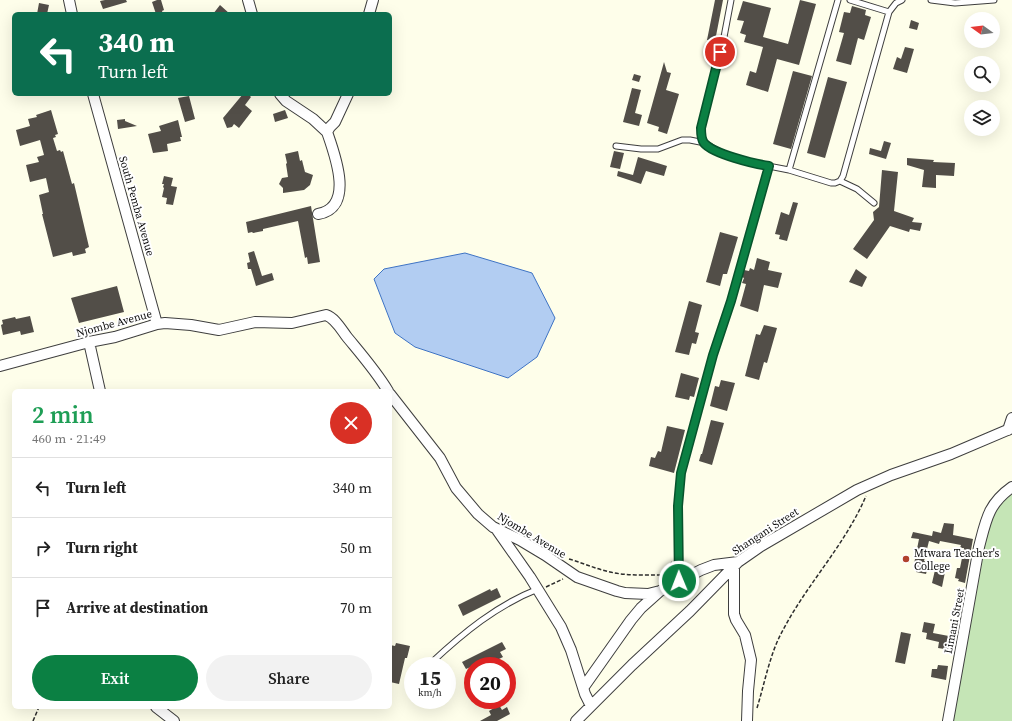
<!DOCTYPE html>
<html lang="en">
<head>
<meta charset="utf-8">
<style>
  body { margin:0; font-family:"Source Serif 4",serif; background:#f2f2f2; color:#222; height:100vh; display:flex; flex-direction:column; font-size:15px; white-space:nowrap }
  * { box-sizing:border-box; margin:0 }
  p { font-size:13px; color:#767676 }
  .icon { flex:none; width:22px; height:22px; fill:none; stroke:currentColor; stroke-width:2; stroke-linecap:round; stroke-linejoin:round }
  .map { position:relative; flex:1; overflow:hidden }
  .panel { position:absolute; left:12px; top:389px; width:380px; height:320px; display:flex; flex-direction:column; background:#fff; border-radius:6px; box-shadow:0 4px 16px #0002 }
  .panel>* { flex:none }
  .top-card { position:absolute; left:12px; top:12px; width:380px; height:84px; border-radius:6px; box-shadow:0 4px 16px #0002; background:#0b6e4f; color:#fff; overflow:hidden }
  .needle { width:26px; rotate:285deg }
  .controls { position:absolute; left:964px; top:12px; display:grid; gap:8px }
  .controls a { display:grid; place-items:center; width:36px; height:36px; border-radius:50%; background:#fff; box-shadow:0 4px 16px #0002; font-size:20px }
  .speed { position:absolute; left:404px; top:657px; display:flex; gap:8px; font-size:20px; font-weight:700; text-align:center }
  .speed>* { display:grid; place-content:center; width:52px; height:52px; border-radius:50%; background:#fff; box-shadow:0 4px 16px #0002; line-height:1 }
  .speed small { font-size:10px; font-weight:400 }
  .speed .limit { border:6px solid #d22; background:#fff; color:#111 }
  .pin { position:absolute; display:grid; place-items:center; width:34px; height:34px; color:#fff; margin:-17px; border:2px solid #fff; border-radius:50%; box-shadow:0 1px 4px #0007 }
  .me { position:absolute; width:44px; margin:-22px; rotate:359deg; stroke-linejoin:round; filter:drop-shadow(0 0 3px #0008) }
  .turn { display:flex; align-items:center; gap:14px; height:84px; padding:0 20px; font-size:18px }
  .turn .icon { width:52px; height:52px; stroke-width:2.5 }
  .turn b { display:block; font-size:28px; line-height:34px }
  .round { display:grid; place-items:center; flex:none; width:42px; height:42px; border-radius:21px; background:#f2f2f2 }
  .headline { display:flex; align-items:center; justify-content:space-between; height:68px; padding:0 20px }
  h1 { font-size:24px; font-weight:600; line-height:30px; color:#1e9e55 }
  .primary-button { display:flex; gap:8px; margin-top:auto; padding:8px 20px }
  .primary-button a { flex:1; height:46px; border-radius:24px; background:#0b8043; color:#fff; font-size:16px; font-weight:600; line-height:46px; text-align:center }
  .primary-button a+a { background:#f2f2f2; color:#222 }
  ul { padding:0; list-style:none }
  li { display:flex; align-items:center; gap:12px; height:60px; padding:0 20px; border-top:1px solid #e0e0e0 }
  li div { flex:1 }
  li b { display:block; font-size:15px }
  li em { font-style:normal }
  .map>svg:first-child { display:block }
</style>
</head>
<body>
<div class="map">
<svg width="1012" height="721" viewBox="0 0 1012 721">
  <rect width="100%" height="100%" fill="#fefeea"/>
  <path fill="#c5e5b6" d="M1012,492V721H953L991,513Z"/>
  <path fill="#b2cdf2" stroke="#3e73c4" d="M465,253L532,273L555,318L537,357L508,378L415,347L395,333L374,279L384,269Z"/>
  <path fill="#524e48" d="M105,0H126L127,2L103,9L100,1Z
    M157,0H161L164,10L162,11L163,14H156L152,2Z
    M715,0H723L715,41L707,40Z
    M800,0L816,4L799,65L777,59L768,92L746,85L750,71L756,73L763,47L744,42L746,35L740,33L744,21L737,20L743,1L771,8L763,37L788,44Z
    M39,3L49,5L47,14H37Z
    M220,5L230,14H213Z
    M852,6L866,10L865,15L871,17L864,40L858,38L851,65L836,61L844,33L839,32L844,12L850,13Z
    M911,20L919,23L917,30L909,28Z
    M905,47L914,49L907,73L893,69L897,57L901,59Z
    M664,62L667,72L671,73L666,90L679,94L667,134L658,131L659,127L647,123Z
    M793,71L812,76L791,149L773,144Z
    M634,74L641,76L639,82L632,80Z
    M828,77L847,82L825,158L807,153Z
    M632,88L641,90L635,113L642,115L639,126L623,122Z
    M243,94H248L251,97L245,105L252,111L239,128L234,124L232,127L227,128L223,118Z
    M189,96L195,119L185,122L178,98Z
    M51,110L58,134L55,135L56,137L53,138L57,151L60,150L61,152L63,151L72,184L74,183L89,247L85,249L86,253L73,256L72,252L53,257L42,214H43L39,195L49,192L46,178L30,182L26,165L39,162L37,157L44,155L40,140L20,146L16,130L30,126L28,119L37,117L36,115Z
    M285,110L288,118L275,122L273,114Z
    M125,119V121L137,126L118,129L117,120Z
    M178,120L182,137H180L181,141L167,144L168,151L153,153L148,134L161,131L159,126Z
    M884,141L891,143L886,159L869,154L870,148L881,151Z
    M298,151L300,161L302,160L305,172L313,175L310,185L304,190L283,193V188L279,184L282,178L288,177L286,164L287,163L285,154Z
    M614,151L624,153L620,169L610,167Z
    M638,157L667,166L664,176L646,171L641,184L617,176L618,171L633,175Z
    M907,158L934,160L933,162L955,163L954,176L936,175V188L922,187L924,170L907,165Z
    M882,170L898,172L894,211L914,218L912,222L922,223L920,231L910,229L909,232L890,226L867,259L853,249L874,220L873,212L879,207Z
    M164,176L173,178L171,186L177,187L173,205L166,204L167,198L162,197L164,188L163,187L164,184H162Z
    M793,202L798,203L787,241L779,239L780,235L775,234L781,212L789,215Z
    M311,206L320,262L308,264L307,257L305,258L298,221L263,229V231L253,233L252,232L248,233L246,222Z
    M720,232L738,237L727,274H723L720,286L706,282Z
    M254,251L262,276L272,273L274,280L256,286L251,269H248L247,263L250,262L248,253Z
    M757,258L770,262L768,270L782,273L778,288L764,285L758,312L740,306L746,284L742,283L744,278L742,277L744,270L749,271L750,268L754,270Z
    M856,269L867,277L862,287L849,282Z
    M117,286L124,312L79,323L71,298Z
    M689,301L702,305L695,332L699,333L696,344L692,343L689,355L675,352Z
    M30,316L34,332L21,335L20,331L3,335L1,325L3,324L2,320L15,317L16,319Z
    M764,325L777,328L767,363L764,362L759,380L745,376L756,334L760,335Z
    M681,373L699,378L694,397L690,396L689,400L675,397Z
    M721,380L735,383L727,411L710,406L715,386L719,387Z
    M711,420L724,423L712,465L699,461L701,454H702Z
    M667,426L685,430L674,473L649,466L651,457L655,458L658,451L661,452Z
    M944,523L954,524L953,535L973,539L965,583L958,581L959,579L955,578L957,568H960L964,548H960L961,545L940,541L939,544L929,541L924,561L929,563L926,574L916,572L917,565L914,564L919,539L911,538L913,532L932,536L933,531L941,533Z
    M935,570L945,572L942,587L932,583Z
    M497,588L501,597L463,616L458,605L490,589L491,591Z
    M924,622L935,624L933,633L954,637L951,650L938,648L939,642L926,639L927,633L922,632Z
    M901,632L911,634L905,664L895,662Z
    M502,642L506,649L500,652L503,657L485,666H473L466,669L462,662Z
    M396,643L410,646L407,658H405L399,684L390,682V645L395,646Z
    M938,665L948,666L946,680L931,677L932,669H937Z
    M499,705L502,710L507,707L510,714L497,721H480L491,715L489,711Z"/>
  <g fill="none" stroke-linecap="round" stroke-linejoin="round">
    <g stroke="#3e3e3e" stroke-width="7">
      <path id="service" d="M731,0L724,37L701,128V135L705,143L718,151L743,161L789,170L831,183H835L840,181L843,176L889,12L896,3L902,0
        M850,0L889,12
        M931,0L955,3L994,0
        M616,146L641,149H658L682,140H690L705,143
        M789,170L838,0
        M840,181L857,189L874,203
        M679,581V491L681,473L713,355L731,301L769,166
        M431,663C463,633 497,605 538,589"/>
    </g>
    <g stroke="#3e3e3e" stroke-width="12">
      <path id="minor" d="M69,0L72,14
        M248,0L252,14
        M369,14L373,0
        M93,94L157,324
        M280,94L286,101L313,119L327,132
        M318,214C355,208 335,155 327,132L330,127L335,122L348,94
        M89,342L100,391
        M0,366L89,342L115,337L157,324L165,323L191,325L219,330L255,322L292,323L326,315C335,318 341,329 347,337C361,354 376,371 388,391
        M390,394L440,458L456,488L478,514L493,527L520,540L545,555L577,577L617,591L625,593L648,594L660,591L701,570L714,565L738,562
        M1008,430L1012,418
        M497,530L530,577L561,627L571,650L585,694L591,706
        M734,566V614L736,620L745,635L751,660L748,691L747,721
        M583,688L631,620L641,608L660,591
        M156,707L174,721
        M576,721L632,665L690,611L738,562L761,546L857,490L891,475L951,454L1012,428
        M948,721L979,547C986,520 988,504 1012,487"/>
    </g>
    <path stroke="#2d2d2d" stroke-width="1.5" stroke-dasharray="4 2" stroke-linecap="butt" d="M569,559C583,563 596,569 610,572C627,576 646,575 663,575L672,562
      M546,587L563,579
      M757,708C765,682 770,653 783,630C807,584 845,545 866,496
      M33,721L39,707"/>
    <use href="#service" stroke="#fff" stroke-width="5"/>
    <use href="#minor" stroke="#fff" stroke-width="10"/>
  </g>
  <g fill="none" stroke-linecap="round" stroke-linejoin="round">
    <g stroke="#07532c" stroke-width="10">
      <path id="route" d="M679,581L678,506L681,473L713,355L731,301L769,166C755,164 713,154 704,143C701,139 701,133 701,128L720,52"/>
    </g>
    <use href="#route" stroke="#0b8043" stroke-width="7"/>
  </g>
  <circle fill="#b1412d" stroke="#fff" stroke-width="1.5" cx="906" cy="559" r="4"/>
  <g text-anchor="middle" stroke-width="4" stroke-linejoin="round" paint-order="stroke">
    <g font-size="11" fill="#0b0b0b" stroke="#fff">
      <text transform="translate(137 206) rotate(74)" y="4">South Pemba Avenue</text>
      <text transform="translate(114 323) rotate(-15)" y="4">Njombe Avenue</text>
      <text transform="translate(765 531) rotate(-33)" y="4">Shangani Street</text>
      <text transform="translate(532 535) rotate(31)" y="4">Njombe Avenue</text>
      <text transform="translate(954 621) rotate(-79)" y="4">Limani Street</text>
    </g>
    <g font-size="11" fill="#0b0b0b" stroke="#fff" text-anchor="start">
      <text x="914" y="557">Mtwara Teacher's<tspan x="914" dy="13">College</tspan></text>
    </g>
  </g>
</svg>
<div class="controls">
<a><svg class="needle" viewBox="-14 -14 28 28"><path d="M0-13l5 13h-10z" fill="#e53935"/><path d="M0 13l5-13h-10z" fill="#767676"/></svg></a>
<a><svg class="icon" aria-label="search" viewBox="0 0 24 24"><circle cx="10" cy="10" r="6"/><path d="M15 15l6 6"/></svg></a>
<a><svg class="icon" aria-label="layers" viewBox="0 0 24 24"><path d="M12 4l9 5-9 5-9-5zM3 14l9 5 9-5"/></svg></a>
</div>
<div class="speed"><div>15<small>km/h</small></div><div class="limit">20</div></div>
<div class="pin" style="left:720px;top:52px;background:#d93025"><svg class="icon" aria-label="arrive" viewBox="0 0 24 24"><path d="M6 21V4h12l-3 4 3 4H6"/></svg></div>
<svg class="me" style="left:679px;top:581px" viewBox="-20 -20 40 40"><circle r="17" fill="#0b8043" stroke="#fff" stroke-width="3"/><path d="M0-11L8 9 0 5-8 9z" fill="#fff"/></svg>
<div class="top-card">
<div class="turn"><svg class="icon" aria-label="left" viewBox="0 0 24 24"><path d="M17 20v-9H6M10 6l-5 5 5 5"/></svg><div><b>340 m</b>Turn left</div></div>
</div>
<section class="panel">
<div class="headline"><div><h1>2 min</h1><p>460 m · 21:49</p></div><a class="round" style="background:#d93025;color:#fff"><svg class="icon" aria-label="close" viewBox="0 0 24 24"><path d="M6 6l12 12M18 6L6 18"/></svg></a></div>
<ul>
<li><svg class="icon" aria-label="left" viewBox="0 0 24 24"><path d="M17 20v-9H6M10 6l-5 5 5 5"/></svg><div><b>Turn left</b></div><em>340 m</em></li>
<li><svg class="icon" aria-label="right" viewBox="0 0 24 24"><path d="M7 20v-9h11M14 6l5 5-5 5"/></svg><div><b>Turn right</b></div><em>50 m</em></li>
<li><svg class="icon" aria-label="arrive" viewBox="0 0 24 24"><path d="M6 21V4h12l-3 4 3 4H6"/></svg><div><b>Arrive at destination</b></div><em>70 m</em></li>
</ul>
<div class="primary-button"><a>Exit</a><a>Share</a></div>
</section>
</div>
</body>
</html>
